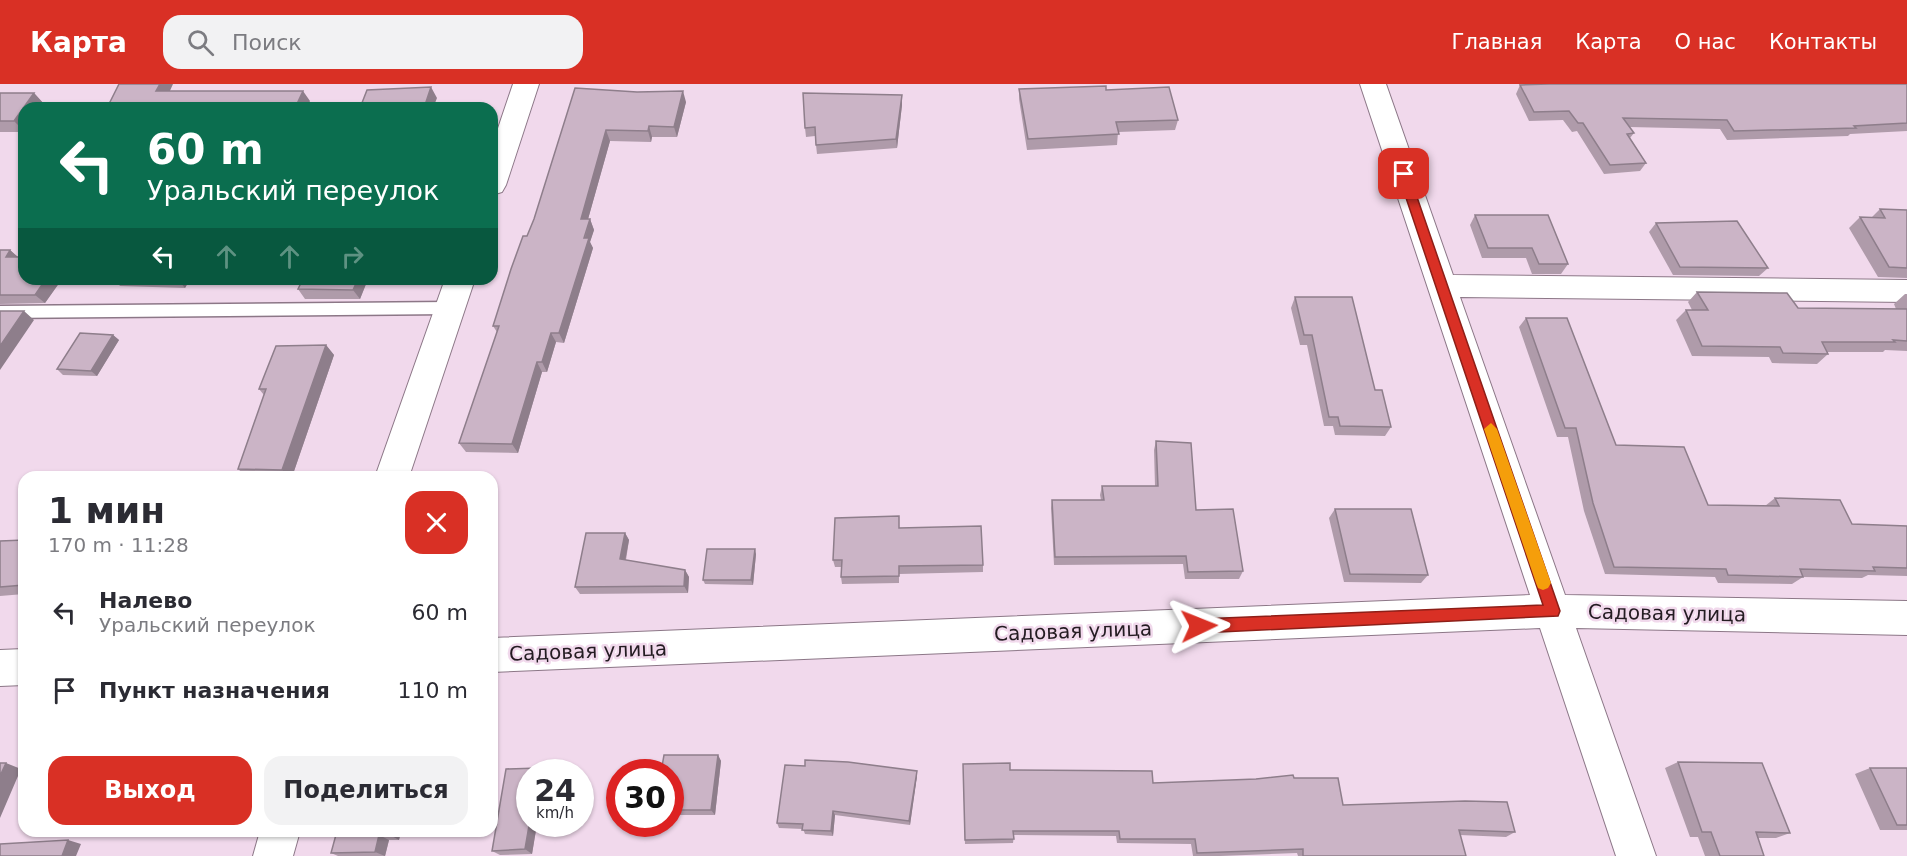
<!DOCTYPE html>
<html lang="ru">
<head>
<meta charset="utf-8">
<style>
  body { margin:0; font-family:"DejaVu Sans",sans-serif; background:#f2f2f3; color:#2b2b33; height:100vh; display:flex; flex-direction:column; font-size:22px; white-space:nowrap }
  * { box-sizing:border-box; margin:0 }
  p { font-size:20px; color:#7c7c81 }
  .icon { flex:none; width:33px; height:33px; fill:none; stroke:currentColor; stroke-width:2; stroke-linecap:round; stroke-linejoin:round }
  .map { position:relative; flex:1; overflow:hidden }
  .sheet { position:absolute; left:18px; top:387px; width:480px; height:366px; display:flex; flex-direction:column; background:#fff; border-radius:18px; box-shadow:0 2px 4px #0004 }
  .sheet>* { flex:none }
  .banner { position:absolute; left:18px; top:18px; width:480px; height:183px; border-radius:18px; box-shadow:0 2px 4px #0004; background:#0b6e4f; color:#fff; overflow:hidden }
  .speed { position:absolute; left:516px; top:675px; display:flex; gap:12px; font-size:30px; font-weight:700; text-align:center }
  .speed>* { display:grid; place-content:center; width:78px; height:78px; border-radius:50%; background:#fff; box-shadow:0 2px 4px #0004; line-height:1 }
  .speed small { font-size:15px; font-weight:400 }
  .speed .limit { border:9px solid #d22; background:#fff; color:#111 }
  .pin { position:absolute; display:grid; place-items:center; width:51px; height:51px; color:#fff; margin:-26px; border-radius:12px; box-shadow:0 3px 9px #0006 }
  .me { position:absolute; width:66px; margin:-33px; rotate:88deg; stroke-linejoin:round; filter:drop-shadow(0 0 4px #0008) }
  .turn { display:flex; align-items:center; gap:21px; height:126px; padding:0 30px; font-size:27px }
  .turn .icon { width:78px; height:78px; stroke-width:2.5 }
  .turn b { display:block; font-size:42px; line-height:51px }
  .lanes { display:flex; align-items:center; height:57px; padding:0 30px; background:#0003; justify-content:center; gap:30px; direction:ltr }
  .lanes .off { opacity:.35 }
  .round { display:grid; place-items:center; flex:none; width:63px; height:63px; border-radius:18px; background:#f2f2f3 }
  .headline { display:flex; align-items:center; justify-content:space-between; height:102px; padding:0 30px }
  h1 { font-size:36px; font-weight:800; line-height:45px }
  .button { display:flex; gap:12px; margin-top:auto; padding:12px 30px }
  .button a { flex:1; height:69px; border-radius:18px; background:#d93025; color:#fff; font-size:24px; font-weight:800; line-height:69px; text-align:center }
  .button a+a { background:#f2f2f3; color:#2b2b33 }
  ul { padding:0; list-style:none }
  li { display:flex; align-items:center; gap:18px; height:78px; padding:0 30px }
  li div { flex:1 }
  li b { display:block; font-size:22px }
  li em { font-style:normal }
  header { display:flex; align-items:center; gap:36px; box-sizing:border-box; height:84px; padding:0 30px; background:#d93025; color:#fff }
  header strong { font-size:28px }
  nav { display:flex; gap:33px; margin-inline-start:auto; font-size:21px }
  .search { width:420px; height:54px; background:#f2f2f3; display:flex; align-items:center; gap:15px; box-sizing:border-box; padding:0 21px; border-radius:18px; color:#7c7c81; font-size:22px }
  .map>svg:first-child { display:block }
</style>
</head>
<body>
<header>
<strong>Карта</strong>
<div class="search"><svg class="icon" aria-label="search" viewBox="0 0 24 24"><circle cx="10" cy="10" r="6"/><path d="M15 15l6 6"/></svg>Поиск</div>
<nav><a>Главная</a><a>Карта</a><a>О нас</a><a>Контакты</a></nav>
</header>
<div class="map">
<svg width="1907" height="772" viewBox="0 0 1907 772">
  <rect width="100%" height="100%" fill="#f1d9ec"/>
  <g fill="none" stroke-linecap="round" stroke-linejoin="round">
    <g stroke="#8c7787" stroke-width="3">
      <path id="lane" d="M450,218L455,220L457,224L455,228L450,230L0,234V222Z"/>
    </g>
    <g stroke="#8c7787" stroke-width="2">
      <path id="street" d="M513,0H539L506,101L502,108L492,111V62Z
        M1360,0H1386L1453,191L1907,196V218L1460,213L1565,511L1907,517V551L1576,544L1656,772H1616L1540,544L492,588V554L1530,511Z
        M445,195H475L409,393H375Z
        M24,565V601L0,602V566Z
        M260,747H300L293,772H253Z"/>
    </g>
    <use href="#lane" fill="#fff" fill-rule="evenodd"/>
    <use href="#street" fill="#fff" fill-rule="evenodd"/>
  </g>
  <path fill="#af9baa" d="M1907,0V47L1850,50L1848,52L1727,56L1720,45L1629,43L1634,49L1630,54L1646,79L1640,87L1604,90L1577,47L1572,48L1563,36L1529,37L1516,10L1520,1Z
    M575,4L686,18L677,53H652L651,58L610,57L588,135H590L594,146L590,158L593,164L564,259L556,258L547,288H542L518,369L466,368L459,359L497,248L493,242L534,135Z
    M1019,5L1106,6L1178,36L1175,46L1118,48L1117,61L1027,66L1019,15Z
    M0,9H34L44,20L24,24V48H0Z
    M902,11V21L897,64L817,70L815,52L806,53L805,44Z
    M1880,125L1907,126V194L1878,193L1849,144L1860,133L1871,134Z
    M1475,131L1568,180L1561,190H1532L1526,174H1482L1470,141Z
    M1656,139L1768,184L1759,192L1673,191L1649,148Z
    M0,166H10L18,173L24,195H62L45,219L0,220Z
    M190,195L185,204L120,202L115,196Z
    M368,195L360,215H305L298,205Z
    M1697,208L1798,224L1896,225L1894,220L1905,210H1907V267L1885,266L1883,268H1827L1828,270L1817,280L1772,279L1769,273L1692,272L1676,236L1686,226H1692L1688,218Z
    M1295,213L1375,306L1391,343L1385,352L1335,351L1333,342H1324L1307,261H1300L1291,224Z
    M1526,234L1616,361L1708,421L1765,422L1775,414L1852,440L1907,442V492L1868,491L1862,494L1803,493L1792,500L1718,499L1715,493L1605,490L1584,427L1568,353H1557L1519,243Z
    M113,251L119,256L97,292L63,291L57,285Z
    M326,261L334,271L292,393H247L238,385L264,311L259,305Z
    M1156,357L1196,426L1243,487L1239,495H1185L1183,480L1054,481L1051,424L1052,416H1101L1100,411L1102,402H1155L1154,366Z
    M1335,425L1428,491L1421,499L1344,498L1329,434Z
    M900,444L983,481V488L899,490V499L842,500L841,493V483H835L833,476Z
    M625,449L629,456L626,476L685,486L689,493L688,509L580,510L575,503Z
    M24,456V510L0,512V457Z
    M756,470L753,501L705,500L703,496Z
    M718,671L721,677L715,731H670V688Z
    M1678,678L1790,749L1776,754H1758L1764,772H1705L1698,753H1690L1665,684Z
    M963,680L1010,686L1153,699L1294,694L1343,721L1515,748L1506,753L1460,751L1466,772H1298L1297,769L1220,772H1193L1191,760L1117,759L1116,752L1014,751L1013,759L965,760Z
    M1870,684H1907V746H1880L1855,690Z
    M917,692L910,741L835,731L833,752L805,750L803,745L779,744L777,739Z
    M530,740H537L532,770L500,771L492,767Z
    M337,747H401L399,756H389L385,772H338L331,769Z"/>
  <path fill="#8e7e8b" d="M160,0H173L165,18L156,7Z
    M431,3L437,14L433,24H424Z
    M303,7L310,17L307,24H295Z
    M683,7L686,18L677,53L674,43Z
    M34,9L44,20L42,24H24V47L14,37Z
    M902,11V21L897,64L896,55Z
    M649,42L652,53L651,58L648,47Z
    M606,46L610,57L585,146L581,135Z
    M590,135L594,146L590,158L593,164L564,259L559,249Z
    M10,166L20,175L6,173Z
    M46,195H62L45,219L35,211Z
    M182,195H190L185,204L180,198Z
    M358,195H368L360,215L353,206Z
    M24,227L34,236L0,286V262Z
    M551,249L556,258L547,288L542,278Z
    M113,251L119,256L97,292L91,287Z
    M326,261L334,271L292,393H289L282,386Z
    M537,278L542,288L518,369L512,360Z
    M625,449L629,456L624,483L620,475Z
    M755,465L756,470L753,501L751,496Z
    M492,472L496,477L492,489Z
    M685,486L689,493L688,509L684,502Z
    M718,671L721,677L715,731L711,726Z
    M6,679L21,685L0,734V692Z
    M538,684L543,688H537Z
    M917,687V692L910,741L909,737Z
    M833,727L835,731L833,752L831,747Z
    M530,736V740H537L532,770L525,765Z
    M390,747H401L399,756L390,751Z
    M379,751L389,756L385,772L375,768Z
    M68,756L81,760L76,772H62Z"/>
  <path fill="#cbb4c6" stroke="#8e7e8b" stroke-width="1.5" d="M119,0H160L156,7H303L295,24H107Z
    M1549,0H1907V39L1854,42L1856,44L1734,47L1727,36L1623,34L1634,49L1627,50L1646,79L1610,81L1583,39H1578L1569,27L1534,28L1520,1Z
    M1106,2V6L1169,3L1178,36L1116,38L1119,50L1028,55L1019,5Z
    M431,3L424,24H360L367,6Z
    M575,4L637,8L683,7L674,43L649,42L648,47L606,46L581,135H590L584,154H589L559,249H551L542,278H537L512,360L459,359L499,242H493L511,185L523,152H527L534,135Z
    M0,9H34L14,37H0Z
    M803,9L902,11L896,55L816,61L815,43L805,44Z
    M1880,125L1907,126V184L1889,183L1860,133L1885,134Z
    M1475,131H1548L1568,180H1539L1532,164H1488Z
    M1737,137L1768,184L1680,183L1656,139Z
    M0,166H10L6,173H24V195H46L35,211H0Z
    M115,195H182L180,198L115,196Z
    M303,195H358L353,206L298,205Z
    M1697,208L1787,209L1798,224L1907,225V257L1893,256L1895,258H1822L1828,270L1783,269L1780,263L1702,262L1686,226H1708Z
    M1295,213H1352L1375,306H1382L1391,343L1340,342L1338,333H1329L1312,251H1304Z
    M0,227H24L0,262Z
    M1526,234H1567L1616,361L1684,363L1708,421L1779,422L1775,414L1840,416L1852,440L1907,442V484L1873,483L1875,487L1800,485L1803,493L1728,491L1726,485L1614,483L1593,419L1576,344H1565Z
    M80,249L113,251L91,287L57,285Z
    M326,261L282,386L238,385L266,305H259L276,262Z
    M1156,357L1191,359L1196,426L1233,425L1243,487L1188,488L1186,472L1055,473L1052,416H1104L1102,402H1158Z
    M1335,425H1411L1428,491L1350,490Z
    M899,432V444L981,442L983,481L899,482V492L841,493L842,476H833L835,434Z
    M586,449H625L620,475L685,486L684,502L575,503Z
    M24,456V501L0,503V457Z
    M707,465H755L751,496H703Z
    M664,671H718L711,726H670V688H661Z
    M805,676L848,678L917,687L909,737L833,727L831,747L802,746L803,740L777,739L785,681L805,682Z
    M1678,678L1762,679L1790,749L1756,748L1764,772H1720L1711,748H1702Z
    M0,679H6L0,692Z
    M1010,679V686L1152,687L1153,699L1256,695L1293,691L1294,694H1338L1343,721L1465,717L1507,718L1515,748L1459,746L1466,772H1303V765L1197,769L1195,755H1120L1119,747H1013L1014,755L965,756L963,680Z
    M538,684L537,688H530V736L525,765L492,767L506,685Z
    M1870,684H1907V741H1897Z
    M337,747H390V751H379L375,768L331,769Z
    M68,756L62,772H0V760Z"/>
  <path fill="#d93025" stroke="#8d1f18" stroke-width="1.5" d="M1404,86L1409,90L1560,527L1558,532L1199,549L1194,547L1192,542L1194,537L1199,535L1543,521L1398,90Z"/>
  <path fill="#f59e0b" d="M1491,339L1497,345L1551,499L1548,504L1543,506L1538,504L1536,499L1484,345Z"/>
  <g text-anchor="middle" stroke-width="5" stroke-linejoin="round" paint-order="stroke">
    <g font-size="20" fill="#241c22" stroke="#f1d9ec">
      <text transform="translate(1667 529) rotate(1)" y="7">Садовая улица</text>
      <text transform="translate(1073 547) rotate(-2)" y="7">Садовая улица</text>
      <text transform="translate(588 567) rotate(-2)" y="7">Садовая улица</text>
    </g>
  </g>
</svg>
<div class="speed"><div>24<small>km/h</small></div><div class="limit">30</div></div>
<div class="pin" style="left:1404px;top:90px;background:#d93025"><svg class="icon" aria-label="arrive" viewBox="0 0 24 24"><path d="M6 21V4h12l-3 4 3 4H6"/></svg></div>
<svg class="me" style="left:1199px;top:542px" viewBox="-20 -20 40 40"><path d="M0-17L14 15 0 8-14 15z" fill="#d93025" stroke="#fff" stroke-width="4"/></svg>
<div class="banner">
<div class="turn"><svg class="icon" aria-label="left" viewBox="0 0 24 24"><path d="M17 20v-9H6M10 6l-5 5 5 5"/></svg><div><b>60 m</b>Уральский переулок</div></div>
<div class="lanes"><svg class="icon" aria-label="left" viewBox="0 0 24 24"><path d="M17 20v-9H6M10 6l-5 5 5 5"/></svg><svg class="icon off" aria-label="ahead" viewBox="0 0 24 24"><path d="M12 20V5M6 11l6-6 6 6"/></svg><svg class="icon off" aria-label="ahead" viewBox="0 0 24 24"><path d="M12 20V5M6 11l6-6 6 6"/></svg><svg class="icon off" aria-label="right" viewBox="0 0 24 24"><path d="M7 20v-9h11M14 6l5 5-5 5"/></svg></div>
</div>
<section class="sheet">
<div class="headline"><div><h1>1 мин</h1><p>170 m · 11:28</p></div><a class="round" style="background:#d93025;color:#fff"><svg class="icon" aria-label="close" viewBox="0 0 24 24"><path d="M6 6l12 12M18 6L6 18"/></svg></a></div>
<ul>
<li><svg class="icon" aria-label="left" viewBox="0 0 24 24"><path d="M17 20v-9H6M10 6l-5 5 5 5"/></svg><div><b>Налево</b><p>Уральский переулок</p></div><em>60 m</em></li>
<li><svg class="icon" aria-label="arrive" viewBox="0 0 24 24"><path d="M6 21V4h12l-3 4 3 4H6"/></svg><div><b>Пункт назначения</b></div><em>110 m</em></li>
</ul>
<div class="button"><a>Выход</a><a>Поделиться</a></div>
</section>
</div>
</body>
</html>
